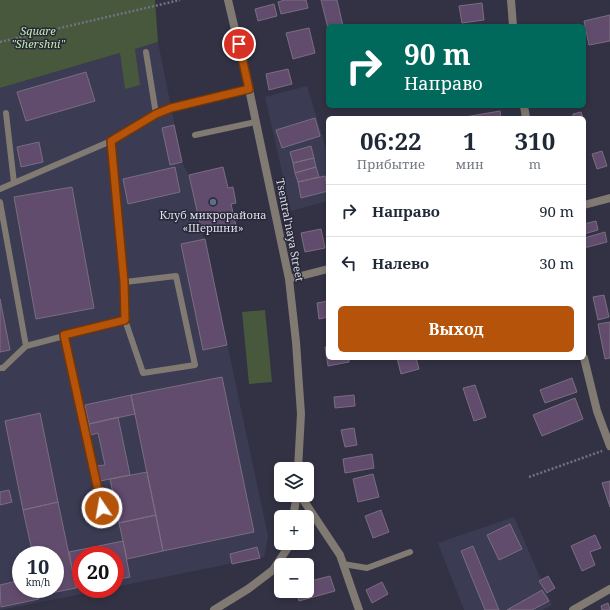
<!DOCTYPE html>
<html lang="ru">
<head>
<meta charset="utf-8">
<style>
  body { margin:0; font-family:"Noto Serif",serif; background:#f6f6f7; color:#1f2937; height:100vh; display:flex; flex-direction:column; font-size:15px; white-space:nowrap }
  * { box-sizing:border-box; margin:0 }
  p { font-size:13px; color:#747a83 }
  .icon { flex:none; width:22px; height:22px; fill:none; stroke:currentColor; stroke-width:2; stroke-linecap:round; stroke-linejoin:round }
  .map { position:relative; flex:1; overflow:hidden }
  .sheet { position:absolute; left:326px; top:116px; width:260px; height:244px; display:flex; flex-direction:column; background:#fff; border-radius:6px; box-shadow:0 2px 6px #0003 }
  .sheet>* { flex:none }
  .guide { position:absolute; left:326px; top:24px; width:260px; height:84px; border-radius:6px; box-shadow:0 2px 6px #0003; background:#00695c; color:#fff; overflow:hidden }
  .controls { position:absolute; left:274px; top:462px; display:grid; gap:8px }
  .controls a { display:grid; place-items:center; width:40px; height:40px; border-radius:6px; background:#fff; box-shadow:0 2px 6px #0003; font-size:20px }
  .speed { position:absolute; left:12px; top:546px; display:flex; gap:8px; font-size:20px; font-weight:700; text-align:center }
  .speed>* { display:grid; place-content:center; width:52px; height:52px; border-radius:50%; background:#fff; box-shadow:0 2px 6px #0003; line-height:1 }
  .speed small { font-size:10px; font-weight:400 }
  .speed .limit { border:6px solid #d22; background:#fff; color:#111 }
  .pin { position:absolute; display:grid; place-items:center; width:34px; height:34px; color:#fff; margin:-17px; border:2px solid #fff; border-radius:50%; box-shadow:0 1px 4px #0007 }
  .me { position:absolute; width:44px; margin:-22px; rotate:348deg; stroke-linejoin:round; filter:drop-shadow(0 0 3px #0008) }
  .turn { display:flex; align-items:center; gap:14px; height:84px; padding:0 12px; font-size:18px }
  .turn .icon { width:52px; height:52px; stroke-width:2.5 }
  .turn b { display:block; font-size:28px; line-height:34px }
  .eta { display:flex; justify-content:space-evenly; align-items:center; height:68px; text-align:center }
  .eta b { font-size:24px; font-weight:700; line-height:28px }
  .cta { display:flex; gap:8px; margin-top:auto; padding:8px 12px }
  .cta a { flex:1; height:46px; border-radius:6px; background:#b45309; color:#fff; font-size:16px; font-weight:700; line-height:46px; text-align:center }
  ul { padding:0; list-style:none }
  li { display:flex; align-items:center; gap:12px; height:52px; padding:0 12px; border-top:1px solid #e0e1e3 }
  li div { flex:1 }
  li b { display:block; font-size:15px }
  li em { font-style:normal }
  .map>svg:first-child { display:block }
</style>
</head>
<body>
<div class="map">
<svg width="610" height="610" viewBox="0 0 610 610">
  <rect width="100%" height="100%" fill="#323244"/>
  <path fill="#3b3b53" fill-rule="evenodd" d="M158,42L182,162L189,175L202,233L205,239L268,536L264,557L115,587V555H81V589H107L0,610V88ZM21,555H55V589H21Z
    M307,86L328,155V201L291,211L265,97Z
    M514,517L552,605L543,610H464L438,543Z"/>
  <path fill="#47583d" d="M0,0H155L158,42L135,49L140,85L125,89L120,53L0,88Z
    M265,310L272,382L249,384L242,312Z"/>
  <path fill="#624c6e" stroke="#796e80" d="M285,0H306L308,8L281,14L278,2Z
    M321,0H337L343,26H328V28Z
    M482,3L484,20L462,23L459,6Z
    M274,4L277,16L258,21L255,9Z
    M610,15V41L589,45L584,21Z
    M309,28L315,53L293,59L286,33Z
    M288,69L292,84L269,90L266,74Z
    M86,72L95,101L26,121L17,92Z
    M500,111L501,118H465V117Z
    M581,112L583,118H573V114Z
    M315,118L320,136L282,148L276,130Z
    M174,125L182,162L170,165L162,128Z
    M39,142L43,162L21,167L17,147Z
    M311,146L314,158L293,163L290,152Z
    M602,151L607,166L597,169L592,154Z
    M314,158L316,167L295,173L293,163Z
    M175,167L180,192L128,204L123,179Z
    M223,167L228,188L233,187L236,203L231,204L236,226L202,233L189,175Z
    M316,167L319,177L298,182L295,173Z
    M325,176L328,191L301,198L298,182Z
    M72,187L94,308L36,319L14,197Z
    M596,221L598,230L584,234V224Z
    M321,229L325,248L305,252L301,233Z
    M605,232L607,242L584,248V238Z
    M205,239L227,345L203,350L181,244Z
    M604,295L609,317L598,320L593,297Z
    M0,299L10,350L0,352Z
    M328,301V317L319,319L317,303Z
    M610,322V358L605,359L598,324Z
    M325,347H328V358H349V362L328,366Z
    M397,358H416L419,369L401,374Z
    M222,377L254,532L163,551L131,395Z
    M572,378L577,392L545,403L540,390Z
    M475,385L486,417L474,421L463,388Z
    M131,395L135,414L89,424L85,405Z
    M354,395L355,406L335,408L334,397Z
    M575,398L583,419L542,436L533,415Z
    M40,413L58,502L23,510L5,421Z
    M118,417L130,475L100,481L97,466L105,465L98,433L91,435L89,424Z
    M354,428L357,445L345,447L341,430Z
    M372,454L374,468L345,473L343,459Z
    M147,472L156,515L119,523L110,479Z
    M373,474L379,497L358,502L353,479Z
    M610,481V507L602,483Z
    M9,490L12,502L0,505V492Z
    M58,502L76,588L41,595L40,589H55V555H33L23,510Z
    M381,510L389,532L373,538L365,516Z
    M156,515L163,551L127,559L119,523Z
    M510,524L522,549L499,560L487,535Z
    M595,535L601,548L590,552L595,565L582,571L571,546Z
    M123,541L130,577L115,580V555H81V587L76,588L69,552Z
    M473,546L499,610H485L461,551Z
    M257,547L260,558L232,564L230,554Z
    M330,576L335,591L299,601L296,591H307V582Z
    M548,576L555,588L547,593L539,581Z
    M21,580V589H37L39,599L1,607L0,585Z
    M382,582L388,594L372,603L366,590Z
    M542,590L549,601L532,610H507Z
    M608,603L610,610H602L601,606Z"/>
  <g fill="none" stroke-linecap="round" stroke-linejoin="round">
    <path stroke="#727282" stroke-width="2.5" stroke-dasharray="2 2" stroke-linecap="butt" d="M0,42L180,0
      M529,477L602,451"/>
    <path stroke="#807a72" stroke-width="6" d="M146,52L156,114
      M6,113L14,183
      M195,135L256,122
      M111,141L125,282V320L143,373L195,365L176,276L125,282
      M0,189L111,141L156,114L171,108L249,89
      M0,202L26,346
      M64,335L105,523
      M0,368H3L26,346L125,320
      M343,564L367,568L410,552"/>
    <path stroke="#807a72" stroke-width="8" d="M228,0L249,89L289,279L296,342L301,414L298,469
      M511,0L513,26
      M524,106L526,118
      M584,205L610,198
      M289,279L328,269
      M584,358L597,411L610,446
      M300,495L340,555L359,610
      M293,517L297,495
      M214,610L248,589L273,570L289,546L290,543
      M573,610L610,589"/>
  </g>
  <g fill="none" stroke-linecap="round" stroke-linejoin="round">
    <g stroke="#753606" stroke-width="10">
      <path id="route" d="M102,508L64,335L125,320L124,282L111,141L156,114L171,108L249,89L239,44"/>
    </g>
    <use href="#route" stroke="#b45309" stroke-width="7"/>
  </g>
  <circle fill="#5c6f8a" stroke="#282839" stroke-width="1.5" cx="213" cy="202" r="4"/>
  <g text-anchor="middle" stroke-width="3" stroke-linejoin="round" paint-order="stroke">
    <g font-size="11" font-style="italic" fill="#c2ebad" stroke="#282839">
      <text x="38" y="35">Square<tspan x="38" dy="13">"Shershni"</tspan></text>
    </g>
    <g font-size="11" fill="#dddee9" stroke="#282839">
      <text x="213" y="219">Клуб микрорайона<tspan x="213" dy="13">«Шершни»</tspan></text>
    </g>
    <g font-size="11" fill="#dddee9" stroke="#282839">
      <text transform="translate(290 230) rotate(79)" y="4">Tsentral'naya Street</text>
    </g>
  </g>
</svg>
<div class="controls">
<a><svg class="icon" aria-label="layers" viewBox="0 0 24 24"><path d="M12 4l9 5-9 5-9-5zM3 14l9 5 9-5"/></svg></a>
<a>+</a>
<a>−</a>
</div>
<div class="speed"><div>10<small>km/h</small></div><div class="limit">20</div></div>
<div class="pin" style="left:239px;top:44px;background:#d93025"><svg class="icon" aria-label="arrive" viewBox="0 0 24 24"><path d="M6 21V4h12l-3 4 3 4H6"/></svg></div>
<svg class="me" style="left:102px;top:508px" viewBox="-20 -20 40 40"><circle r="17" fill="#b45309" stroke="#fff" stroke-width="3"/><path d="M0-11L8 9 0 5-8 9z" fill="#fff"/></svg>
<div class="guide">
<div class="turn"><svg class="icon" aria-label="right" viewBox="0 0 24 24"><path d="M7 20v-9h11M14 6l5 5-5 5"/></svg><div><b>90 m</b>Направо</div></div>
</div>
<section class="sheet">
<div class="eta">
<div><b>06:22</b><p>Прибытие</p></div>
<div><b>1</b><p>мин</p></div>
<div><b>310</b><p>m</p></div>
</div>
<ul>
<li><svg class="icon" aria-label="right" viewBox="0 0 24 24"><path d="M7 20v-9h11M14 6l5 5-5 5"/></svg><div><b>Направо</b></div><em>90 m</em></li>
<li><svg class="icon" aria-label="left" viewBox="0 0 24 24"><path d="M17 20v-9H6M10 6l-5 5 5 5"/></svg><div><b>Налево</b></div><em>30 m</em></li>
</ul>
<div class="cta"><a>Выход</a></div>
</section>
</div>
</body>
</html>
